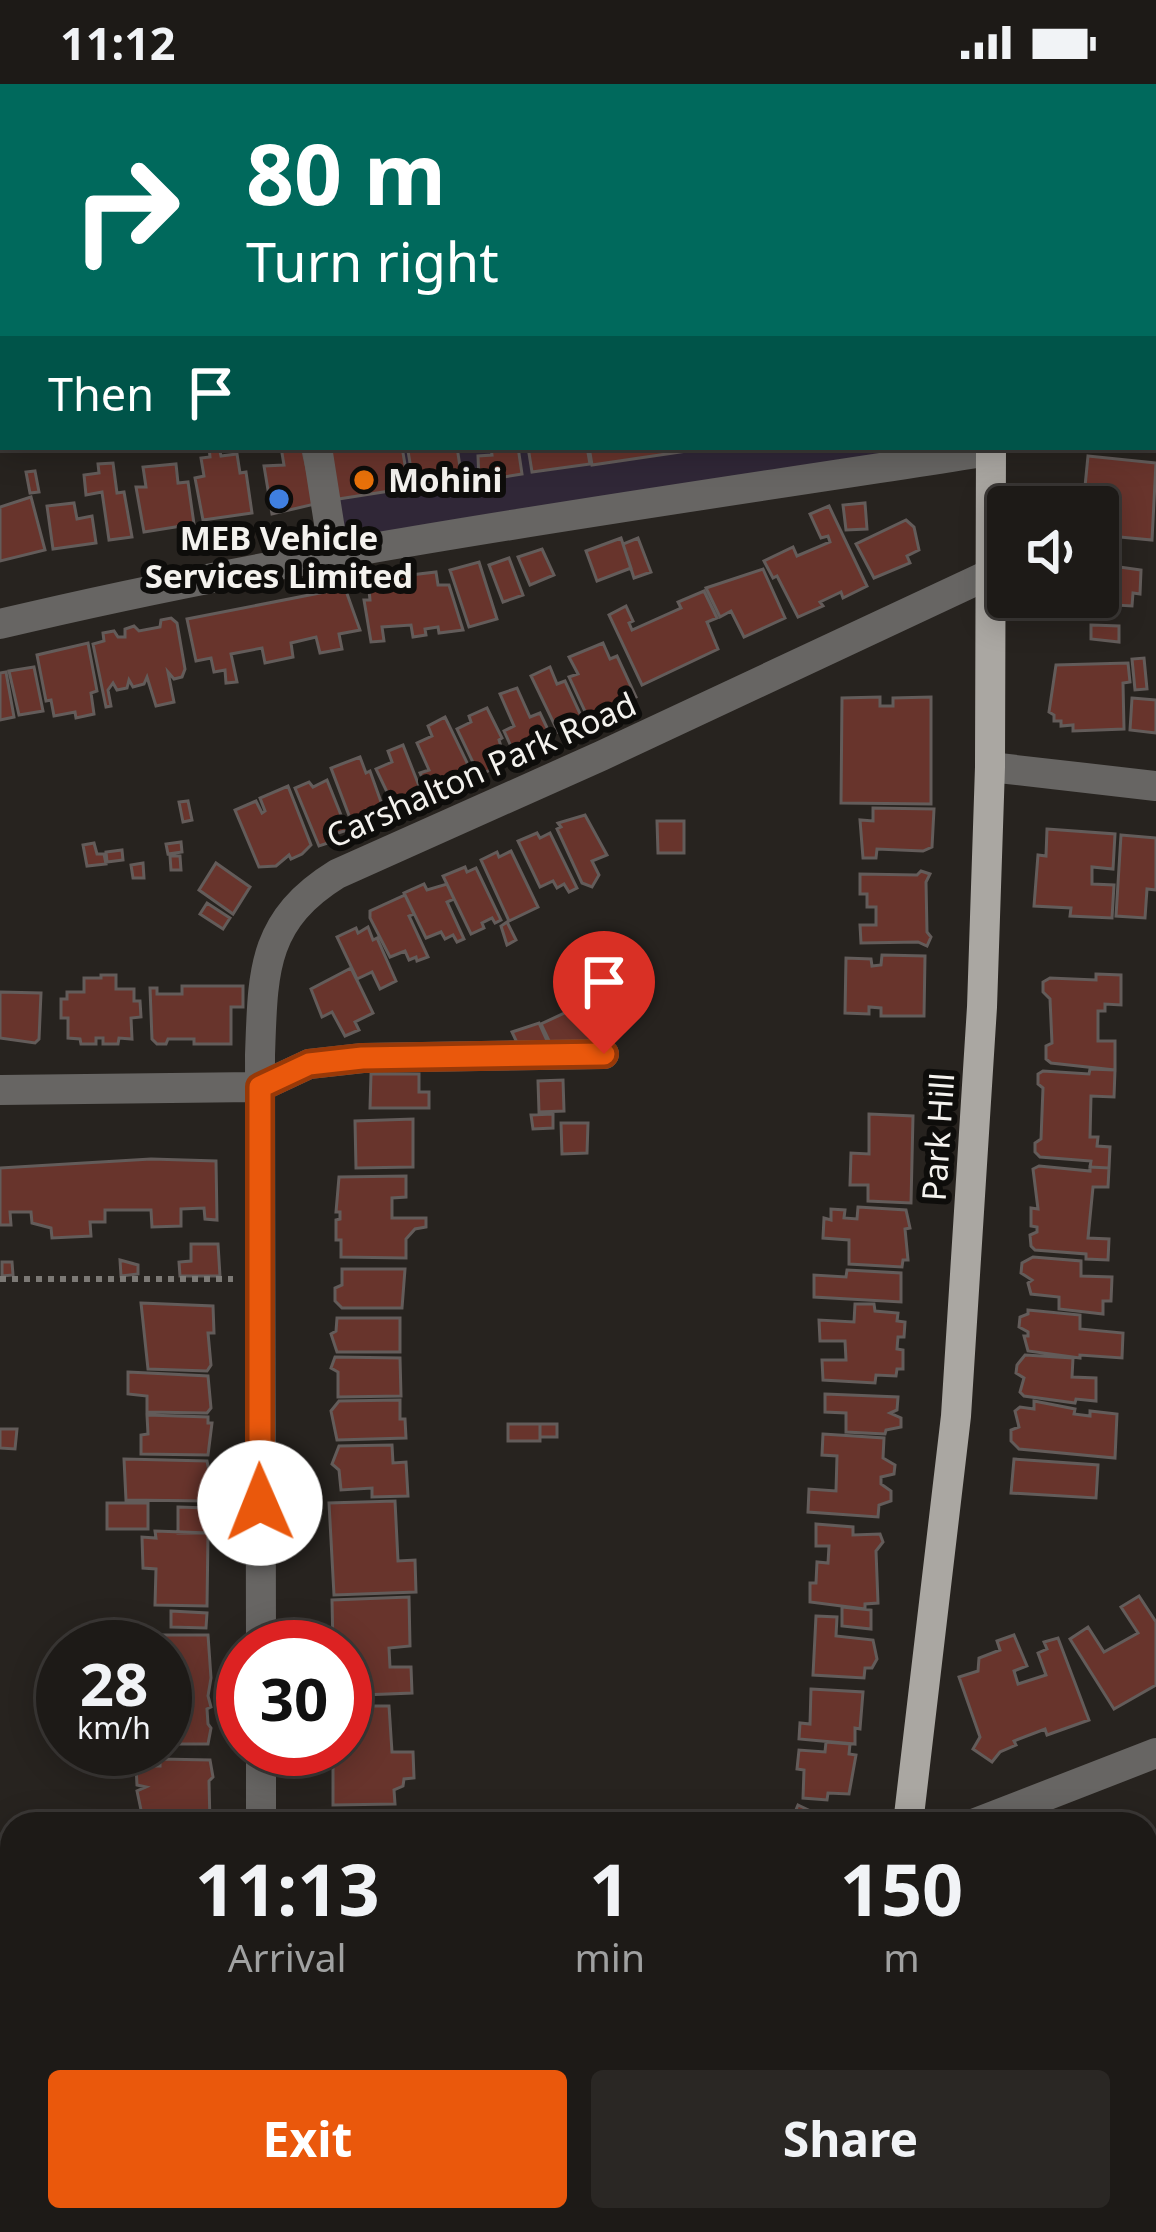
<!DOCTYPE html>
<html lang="en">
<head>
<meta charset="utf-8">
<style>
  body { margin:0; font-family:"Noto Sans",sans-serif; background:#2a2724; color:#f1f3f6; height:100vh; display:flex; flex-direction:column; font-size:45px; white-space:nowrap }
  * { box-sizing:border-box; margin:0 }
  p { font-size:39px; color:#a0a1a1 }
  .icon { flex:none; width:66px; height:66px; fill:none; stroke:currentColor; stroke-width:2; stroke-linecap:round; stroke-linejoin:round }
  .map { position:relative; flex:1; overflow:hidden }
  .panel { position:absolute; left:0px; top:1728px; width:1158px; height:420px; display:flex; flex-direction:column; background:#1d1a17; border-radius:36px 36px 0 0; box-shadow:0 6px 30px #0003,0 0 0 3px #3b3836 }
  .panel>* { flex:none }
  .guide { position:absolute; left:0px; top:0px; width:1158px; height:366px; box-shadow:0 6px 30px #0003,0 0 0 3px #3b3836; background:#00695c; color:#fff; overflow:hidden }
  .tools { position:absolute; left:987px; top:402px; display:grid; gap:24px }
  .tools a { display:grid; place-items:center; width:132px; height:132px; border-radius:12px; background:#1d1a17; box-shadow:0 6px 30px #0003,0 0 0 3px #3b3836; font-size:60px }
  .speed { position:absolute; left:36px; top:1536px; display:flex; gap:24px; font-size:60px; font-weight:700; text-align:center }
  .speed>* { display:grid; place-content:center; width:156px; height:156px; border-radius:50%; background:#1d1a17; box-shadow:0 6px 30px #0003,0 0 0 3px #3b3836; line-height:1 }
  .speed small { font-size:30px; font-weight:400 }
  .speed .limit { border:18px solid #d22; background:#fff; color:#111 }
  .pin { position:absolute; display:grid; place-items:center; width:102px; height:102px; color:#fff; margin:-123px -51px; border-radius:50% 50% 50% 0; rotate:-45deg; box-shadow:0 0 12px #0007 }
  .pin .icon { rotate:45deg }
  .me { position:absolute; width:132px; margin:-66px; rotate:359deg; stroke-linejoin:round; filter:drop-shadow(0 0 9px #0008) }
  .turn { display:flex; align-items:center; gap:42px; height:252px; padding:0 48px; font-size:54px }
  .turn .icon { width:156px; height:156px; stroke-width:2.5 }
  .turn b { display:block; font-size:84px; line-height:102px }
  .then { display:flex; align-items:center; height:114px; padding:0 48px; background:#0003; gap:24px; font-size:45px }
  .eta { display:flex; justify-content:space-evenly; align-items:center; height:204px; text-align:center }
  .eta b { font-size:72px; font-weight:700; line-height:84px }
  .action { display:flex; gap:24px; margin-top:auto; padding:24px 48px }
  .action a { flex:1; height:138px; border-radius:12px; background:#ea580c; color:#fff; font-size:48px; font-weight:700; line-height:138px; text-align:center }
  .action a+a { background:#2a2724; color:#f1f3f6 }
  .status { display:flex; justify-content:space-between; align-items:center; height:84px; padding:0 60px; background:#1d1a17; direction:ltr }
  .status svg { height:33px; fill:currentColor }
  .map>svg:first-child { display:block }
</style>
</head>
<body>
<div class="status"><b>11:12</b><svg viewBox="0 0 49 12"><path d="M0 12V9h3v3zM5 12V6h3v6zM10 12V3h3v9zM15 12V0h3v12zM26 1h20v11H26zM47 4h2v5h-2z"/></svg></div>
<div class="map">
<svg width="1156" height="2148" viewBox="0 0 1156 2148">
  <rect width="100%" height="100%" fill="#27231f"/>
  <path fill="#302737" d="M722,0H1156V190L1155,3H722Z
    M320,363H958L338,463Z"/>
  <path fill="#68342c" stroke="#635c5a" stroke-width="3" d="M1074,0H1142L1073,3Z
    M209,363H219L221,372L237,370L240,389L246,388L252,429L203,436L195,394L204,392L201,374L210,373Z
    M281,363H302L315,420L272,430L264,382L284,381Z
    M323,363H402L409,404L332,416Z
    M412,363H457L463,402L441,406L439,399L414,403L408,367Z
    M491,363H518L522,390L479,397L478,372L492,371Z
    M528,363H587L590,380L532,388Z
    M589,363H714L592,381Z
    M1088,372L1156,379L1152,456L1098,451V423H1083Z
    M113,379L117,409L124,408L132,453L109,456L102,408L86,411L84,391L99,389L98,380Z
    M176,380L178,399L188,398L194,440L144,448L136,403H146L143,383Z
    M35,387L39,408L30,409L26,388Z
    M31,413L45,466L0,477V423Z
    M74,419L77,435L92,432L96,459L53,465L47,422Z
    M865,419L867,445L846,446L843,421Z
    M829,422L867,502L843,514L841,508L820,518L823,522L798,533L777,492L773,494L764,477L793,463L797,472L830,458L828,452L821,454L810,430Z
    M906,436L914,443L919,466L907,472L910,479L874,494L856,460Z
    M621,454L631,484L597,497L586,467Z
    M638,454L651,488L634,494L623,460Z
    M542,465L554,491L530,501L518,473Z
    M509,474L523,511L503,518L489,481Z
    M479,478L497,535L469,543L450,486Z
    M1098,480L1141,486L1140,510L1133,509L1132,522L1099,520L1098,533L1072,529L1073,513H1098Z
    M763,485L785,534L744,553L731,527L720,533L706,504Z
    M436,488L438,501H449L463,546L439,549L438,543L425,545L426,551L413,553L411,541L382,543L384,557L371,558L364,516H370L368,496Z
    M345,504L360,546L339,550L342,565L320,569L316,553L291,559L293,573L265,579L262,564L231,570L237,598L226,599L225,586L214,588L211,574L196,577L187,535Z
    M704,507L717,534L707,538L718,565L642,601L609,531L626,522L633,537L629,539L632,546L681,524L678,518Z
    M171,534L177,539L185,585L182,593L174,595L168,588L174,618L156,622L147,593L144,600L133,603L129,596L127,604L117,606L113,599L108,606L111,622L106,623L93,560L104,557L103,549L114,547L118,553H125V545L134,542L139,547L160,543L161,536Z
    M1091,541L1119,542V558L1091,555Z
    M88,559L97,607L91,609L94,630L76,634L75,628L54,632L51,616L46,617L37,571Z
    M603,559L610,575L617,572L636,613L588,634L569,593L578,590L569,573Z
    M1144,574L1147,605L1135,606L1132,575Z
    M1128,579L1130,598L1123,599L1124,645L1073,647V641L1061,642V637H1054V631L1049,628L1056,581Z
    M34,583L43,627L19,631L9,587Z
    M550,583L557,600L565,597L583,636L558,648L531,592Z
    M6,588L14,633L0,636V589Z
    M517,604L530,633L540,629L551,652L514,669L504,647L514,642L500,610Z
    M880,613V622H893V614L931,613V720L841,719L842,614Z
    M1132,614L1156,616V649L1130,646Z
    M487,624L502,654L499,656L506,679L479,691L457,645L471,638L469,632Z
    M445,633L472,689L461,694L463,698L430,711L420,689L429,686L417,659L432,652L428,642Z
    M403,661L423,712L412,717L414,723L397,729L376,685L392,678L388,667Z
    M360,673L366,689L370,687L385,729L374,734L376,739L358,746L353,742L331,684Z
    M327,696L347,746L335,750L337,756L319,762L295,704L309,698L313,703Z
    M288,702L311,761L302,770L291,775L289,771L276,782L259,783L235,726L256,717L262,729L265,727L260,714Z
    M188,717L192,736L183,738L179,718Z
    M873,724L934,725L932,763L923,767L877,765L876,774H863L860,736L873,737Z
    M585,731L607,771L592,777L599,791L592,803L582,799L557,745L561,743L558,739Z
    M657,737H684V769H658Z
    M1047,745L1115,750L1113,785L1092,783V800L1114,801L1112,834L1070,832L1071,824L1034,822L1038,771L1046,772Z
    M537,749L540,754L550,749L577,804L569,808L564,800L557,804L553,797L540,803L518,757Z
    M1121,751L1156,754V806L1147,805L1145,834L1116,832Z
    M181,758L182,768L168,770L166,760Z
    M94,759L97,770H104L106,780L87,782L83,761Z
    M122,766L123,776L107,778L106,768Z
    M511,767L538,823L509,837L481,776L497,768L499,773Z
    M170,772H180L181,786H171Z
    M143,779L144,794H133L131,781Z
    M216,779L250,803L233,830L199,806Z
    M465,783L467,788L476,784L501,836L495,839L492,834L482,839L484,844L471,850L443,792Z
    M921,787L930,790L926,798L927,848L931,853L927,862L918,858L861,859L860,841H876V823H867V810H860V790L917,791Z
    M424,800L427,806L447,800L454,815L447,818L464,855L457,858L453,851L445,855L441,848L426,854L404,809Z
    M405,811L414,830L409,832L428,873L417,877L416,873L409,876L405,867L390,873L370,834V827Z
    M207,819L230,834L223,845L200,830Z
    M507,838L516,856L507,861L501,842Z
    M368,843L373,856L377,854L396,897L380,905L372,888L357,895L337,853L356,844L358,849Z
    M882,871L925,872L924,932H881V924L869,923V930L845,929L846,874L871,875L872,882L881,881Z
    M351,884L373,929L355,938L359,946L345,952L332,928L322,933L311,905Z
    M1096,890L1121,891V921L1105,920V927H1098V957H1115V986L1051,979L1046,975V962L1052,959L1050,915L1043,908V898L1050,894L1096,896Z
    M101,891H116V905H134V917H140L141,933L131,934L132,955L119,954L118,960H103V954H96V960H81L80,955L68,954V934H61V915H67V908H84V894H101Z
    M182,902H243V923H231V960H194V955H168L166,960H157L152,955L150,904H157V910H182Z
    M0,908L41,909L39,955L35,959L0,954Z
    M611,916L614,942L596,944L592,918Z
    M590,917L596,960L552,963L541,940Z
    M539,939L548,959L519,963L512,948Z
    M1090,985L1115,986L1114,1013L1091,1012L1090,1053H1098L1097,1062L1110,1063L1109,1084L1090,1083L1091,1077L1040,1073L1035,1068V1059L1041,1055L1043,1004L1038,1000V990L1043,987L1089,990Z
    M371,990H419V1008H429V1024H370Z
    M563,996L564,1027L539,1028L538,997Z
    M553,1030V1044L533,1045L531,1031Z
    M869,1030L913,1032L911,1119L868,1117V1101H850L851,1069L869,1070Z
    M413,1035V1083L356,1084L355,1037Z
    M561,1039H588L587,1069L562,1070Z
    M151,1075L216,1077L217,1136L205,1135L204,1124L181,1125V1142L152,1143L151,1126H105V1138H90L91,1152L52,1154L51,1144L32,1139L31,1128H10L11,1141H0V1084Z
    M1039,1082L1090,1087V1083L1109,1084L1108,1103H1093L1088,1154L1109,1155L1108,1176L1086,1175V1170L1035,1166L1031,1162L1030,1151L1037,1148V1143L1031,1142V1124L1038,1125L1033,1085Z
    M406,1092V1113L392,1114V1134H426V1143L415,1145L406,1155V1174L341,1173V1156H336V1136L340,1135V1128H336L339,1093Z
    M858,1123L906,1126L910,1144L905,1145L908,1176H903L902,1183L849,1180V1156L823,1154L824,1134L831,1136V1125L845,1126L844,1134L857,1135Z
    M191,1160H218L220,1192H180L179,1178L191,1177Z
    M1033,1173L1081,1177V1192L1112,1193L1111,1217H1103V1230L1059,1225V1213L1031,1210L1028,1199L1032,1196L1021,1189L1022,1179Z
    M120,1176L138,1181V1190L121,1192Z
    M2,1178H12L13,1191L2,1192Z
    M342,1185H405L402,1224H342L335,1217V1204L342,1201Z
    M847,1186L901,1189V1218L814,1213V1191L846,1193Z
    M141,1219L213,1222L214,1249H208L211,1281L207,1287L148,1285Z
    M855,1220H874L875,1227L898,1229L897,1237L905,1238L904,1253H898L897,1265L903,1266V1285H897L896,1292L876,1291L875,1299L823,1296L822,1276H846L845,1257H820L819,1236L854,1238Z
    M1028,1226L1080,1231V1245L1123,1249L1122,1274L1080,1271V1274L1028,1267L1024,1252H1028V1248L1019,1243L1020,1233L1028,1230Z
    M337,1234H400V1268H337L331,1250L336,1247Z
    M1025,1271L1073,1274L1072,1293L1096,1294V1317L1076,1315L1075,1319L1024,1312L1020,1308L1024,1294L1016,1289L1017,1281Z
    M335,1273L400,1274L401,1312L338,1313V1288L331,1284Z
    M128,1288L208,1292L211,1324L207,1329L147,1328V1312L128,1310Z
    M825,1310L898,1313L897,1326L890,1329L901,1334V1343L886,1346L885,1350L846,1348V1329L825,1328Z
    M400,1316V1335H405L406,1354L337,1356L331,1327L339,1317Z
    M1034,1317L1075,1325L1074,1330L1090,1332V1327L1117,1330L1115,1374L1019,1365L1011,1357V1346L1019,1343L1015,1327L1020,1323L1034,1325Z
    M147,1331L208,1333V1339H212L208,1371L141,1370V1351L148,1350Z
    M508,1340H540V1357H508Z
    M540,1340H557V1353H540Z
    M0,1345H17L15,1365L0,1364Z
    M823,1350L884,1354L883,1374L895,1381L894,1390L881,1393V1400L891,1407V1417L879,1421L878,1433L808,1428L809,1405L836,1407L837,1372L822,1371Z
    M392,1361L393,1379L406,1378L408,1412L372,1413V1404L341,1406L339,1386L332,1380L339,1362Z
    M124,1375L207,1377L212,1403H208V1417L126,1416Z
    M1014,1375L1098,1381L1096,1414L1011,1409Z
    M395,1417L398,1477L415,1476L416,1508L334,1511L329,1419Z
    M107,1419H148V1445H107Z
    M178,1423L207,1424L208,1449H178Z
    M816,1440L853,1443V1451L880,1450L883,1458L876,1467L878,1519L865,1520V1525L810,1518V1499H816L817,1478L828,1479L829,1462H816Z
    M155,1447L208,1449L207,1522L155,1521L156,1485L143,1484L142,1453L156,1454Z
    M1139,1512L1156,1538V1601L1114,1625L1070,1555L1088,1543L1104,1568L1138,1549L1121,1523Z
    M409,1513L410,1562L389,1564L390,1583H411L412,1609L363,1611V1616L345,1617V1563H333L332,1516Z
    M842,1523L871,1526V1545L842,1542Z
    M171,1527L207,1529L206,1544L171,1543Z
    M816,1532L837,1533L836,1552L873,1556L877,1575L872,1584H865L864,1594L813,1591Z
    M137,1551H208L211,1594L208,1612L211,1623L207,1625L208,1640L211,1644L208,1660H165V1563H138Z
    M1014,1551L1027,1582L1014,1587L1018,1600L1046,1591L1038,1569L1047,1565L1044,1558L1058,1554L1089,1636L1047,1651L1045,1645L1014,1657L1016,1661L1000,1668L992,1678L973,1665L980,1653L959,1593L978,1587L979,1574L1000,1566L997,1557Z
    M811,1605L863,1608L860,1645L855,1644V1660L799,1655L800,1639L810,1640Z
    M357,1622H389L392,1668H413L414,1694L404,1695L403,1702L394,1706L395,1720L333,1721V1665H345V1632L358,1631Z
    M826,1658L850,1660L849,1670L856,1671L849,1710L828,1709L827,1716L803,1714L804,1686L797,1685L799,1666L825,1668Z
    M84,1665H139V1666H123V1681L84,1682Z
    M160,1675L210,1676L213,1693L209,1697L210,1740H144L137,1707L146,1703L137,1701L136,1682H160Z
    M798,1721L838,1740H790Z
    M332,1729H389V1740H332Z
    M1155,1887L1156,1982L1146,1985V1890Z
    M0,2077H12V2091L0,2090Z
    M121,2136H203V2143L121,2145Z
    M338,2136H396L393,2148H339L335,2147Z
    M501,2136H533L529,2148H497Z
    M608,2136H691L687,2148H619L607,2140Z
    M823,2136H870L866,2148H818Z
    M1012,2136H1088L1091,2146L1009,2148L1006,2138Z"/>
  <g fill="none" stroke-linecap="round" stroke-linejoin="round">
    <path stroke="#7c7975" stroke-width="6" stroke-dasharray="6 6" stroke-linecap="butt" d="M1021,402L1071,409
      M0,1195H233"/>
    <path stroke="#676563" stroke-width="30" d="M732,3V0
      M317,363L334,471
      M0,540C326,462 659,419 990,367
      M990,683L1156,702
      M0,1006L260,1003L309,980L363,974L604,970
      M261,1563L260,971C263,889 261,837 337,790L601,672L990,490
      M261,1740V1665
      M973,1740L1156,1669
      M1146,1809L1156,1802
      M242,2148L244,2136"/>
    <path stroke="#aaa7a2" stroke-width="30" d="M981,3V0
      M908,1740L956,1332L982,923L990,683L991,363
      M753,2148L758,2136"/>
    <g stroke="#a7a4a0" stroke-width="14">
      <path id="rail" d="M1155,270H1156
        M0,278H3"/>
    </g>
    <use href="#rail" stroke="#0e0d0b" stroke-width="9" stroke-dasharray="27" stroke-linecap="butt"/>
  </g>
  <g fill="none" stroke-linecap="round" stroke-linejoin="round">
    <g stroke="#983908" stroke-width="30">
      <path id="route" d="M260,1419V1003L309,980L362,974L604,970"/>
    </g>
    <use href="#route" stroke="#ea580c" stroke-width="21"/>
  </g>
  <circle fill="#e8710a" stroke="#0e0d0b" stroke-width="4.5" cx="364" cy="396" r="12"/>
  <circle fill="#3f7fe0" stroke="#0e0d0b" stroke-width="4.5" cx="279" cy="415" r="12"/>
  <g text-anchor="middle" stroke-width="12" stroke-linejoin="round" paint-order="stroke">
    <g font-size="33" font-weight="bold" fill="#f4f2ee" stroke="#0e0d0b" text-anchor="start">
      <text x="388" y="408">Mohini</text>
      <text x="279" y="466" text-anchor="middle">MEB Vehicle<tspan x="279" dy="38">Services Limited</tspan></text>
    </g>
    <g font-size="33" fill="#f4f2ee" stroke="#0e0d0b">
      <text transform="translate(481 686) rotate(-24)" y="12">Carshalton Park Road</text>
      <text transform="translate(938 1053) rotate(-86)" y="12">Park Hill</text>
    </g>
  </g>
</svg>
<div class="tools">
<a><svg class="icon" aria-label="sound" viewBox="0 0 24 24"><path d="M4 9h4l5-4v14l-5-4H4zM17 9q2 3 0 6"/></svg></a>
</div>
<div class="speed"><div>28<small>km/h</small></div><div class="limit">30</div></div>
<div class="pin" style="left:604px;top:970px;background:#d93025"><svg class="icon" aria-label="arrive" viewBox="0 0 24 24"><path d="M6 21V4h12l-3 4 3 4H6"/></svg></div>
<svg class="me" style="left:260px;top:1419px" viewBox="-20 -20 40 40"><circle r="19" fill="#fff"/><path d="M0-13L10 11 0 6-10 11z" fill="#ea580c"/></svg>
<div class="guide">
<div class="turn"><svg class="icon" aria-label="right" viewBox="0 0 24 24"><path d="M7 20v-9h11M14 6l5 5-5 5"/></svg><div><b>80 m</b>Turn right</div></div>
<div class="then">Then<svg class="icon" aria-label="arrive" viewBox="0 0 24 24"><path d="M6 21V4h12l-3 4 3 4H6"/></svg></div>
</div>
<section class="panel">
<div class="eta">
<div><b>11:13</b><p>Arrival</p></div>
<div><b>1</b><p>min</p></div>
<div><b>150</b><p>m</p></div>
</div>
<div class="action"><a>Exit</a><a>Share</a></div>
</section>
</div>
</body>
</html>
